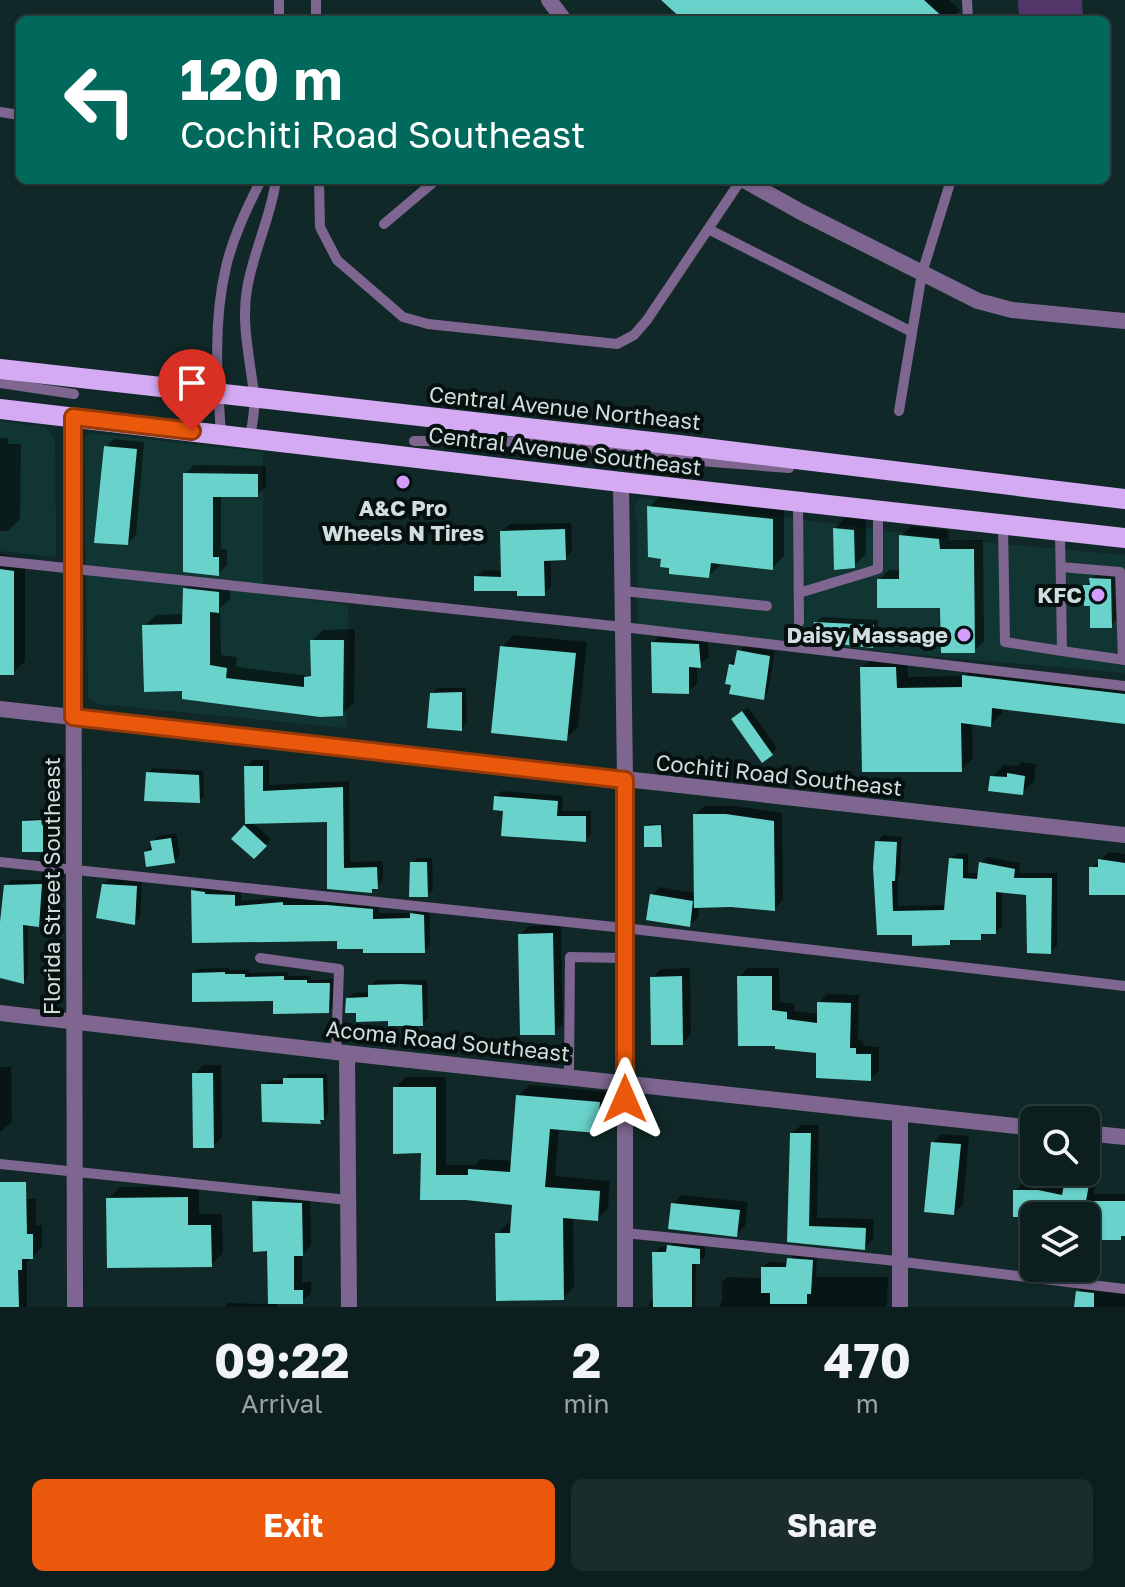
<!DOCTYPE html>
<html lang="en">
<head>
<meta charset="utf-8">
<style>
  body { margin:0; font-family:"Golos Text",sans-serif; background:#1a2c2b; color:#f1f3f6; height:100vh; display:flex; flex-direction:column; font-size:30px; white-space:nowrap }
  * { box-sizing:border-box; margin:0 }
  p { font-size:26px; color:#9aa2a4 }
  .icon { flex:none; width:44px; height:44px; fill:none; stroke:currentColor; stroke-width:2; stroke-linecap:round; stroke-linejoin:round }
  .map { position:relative; height:1307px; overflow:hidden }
  .panel { display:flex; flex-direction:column; background:#0c1f1e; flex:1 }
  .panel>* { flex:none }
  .banner { position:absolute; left:16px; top:16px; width:1094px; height:168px; border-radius:12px; box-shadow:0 2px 6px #0004,0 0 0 2px #2c3d3c; background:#00695c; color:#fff; overflow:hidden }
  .controls { position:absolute; left:1020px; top:1106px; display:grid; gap:16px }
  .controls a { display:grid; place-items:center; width:80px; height:80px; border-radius:12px; background:#0c1f1e; box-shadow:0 2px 6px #0004,0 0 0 2px #2c3d3c; font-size:40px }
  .pin { position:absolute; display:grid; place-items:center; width:68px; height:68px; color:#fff; margin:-82px -34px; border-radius:50% 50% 50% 0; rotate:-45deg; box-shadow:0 0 8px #0007 }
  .pin .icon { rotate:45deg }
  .me { position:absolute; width:88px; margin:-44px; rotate:0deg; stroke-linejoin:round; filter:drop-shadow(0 0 6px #0008) }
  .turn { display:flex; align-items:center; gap:28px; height:168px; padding:0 32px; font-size:36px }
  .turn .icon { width:104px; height:104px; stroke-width:2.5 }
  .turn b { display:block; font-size:56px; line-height:68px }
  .eta { display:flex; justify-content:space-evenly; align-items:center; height:136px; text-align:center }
  .eta b { font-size:48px; font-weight:700; line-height:56px }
  .primary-button { display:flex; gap:16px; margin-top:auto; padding:16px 32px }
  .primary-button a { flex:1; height:92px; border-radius:12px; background:#ea580c; color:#fff; font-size:32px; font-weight:700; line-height:92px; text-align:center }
  .primary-button a+a { background:#1a2c2b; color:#f1f3f6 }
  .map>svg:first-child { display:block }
</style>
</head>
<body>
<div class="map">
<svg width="1125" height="1307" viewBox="0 0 1125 1307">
  <rect width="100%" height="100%" fill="#102928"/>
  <path fill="#113532" d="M0,421L46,427L55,440L56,557L0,551Z
    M92,433L263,452V593L348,605L346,728L98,704L88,698L84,443L86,436Z
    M640,498L940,538L1125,555V673L940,657L637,625L638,522L634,508Z"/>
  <path fill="#54356a" d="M1018,0H1082L1083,20H1019Z"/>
  <path fill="#0007" d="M664,0H949L960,10L952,20H686Z
    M0,438H8V444H21L20,519L8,531H0Z
    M114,439L144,442L136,535L128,543L106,447Z
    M194,465L266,466V486L257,495H221V549H227V565L218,574L185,474Z
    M661,495L784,508V556L772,568L721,564L709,576L649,507Z
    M847,516L866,519V554L854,566L835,528Z
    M571,523L572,551L565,558H551V587L544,594L476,577L484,570L503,571L502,531L510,524Z
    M911,526L948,530L949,540H983L984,641L974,651L942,606L879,580L889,570H901V536Z
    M0,554L25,559V661L13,673H0Z
    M1097,573L1116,574L1117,620L1111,626L1092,604L1085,586Z
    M196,578L230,582V599L220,608L221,655L237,657L236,667L309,676L313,671L312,641L323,630L355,629L354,702L342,714L184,689L144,626L156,615L185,614V589Z
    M822,617L878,620V641L873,646L816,623Z
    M661,634L707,636L709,657L697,666V683L688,692L653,642Z
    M514,635L587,642L578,727L566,739L502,647Z
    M744,646L775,651L768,692L763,698L730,665Z
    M874,656H907L908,677L964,676L976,664L1125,681V721L1002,708V713L990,725L972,722L973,758L961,770L862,668Z
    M437,688H466L467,723L461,729L432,694Z
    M748,707L777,748L772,753L739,714Z
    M253,760H269V785L349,781L350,862L383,861V880L372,891L329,887V820L252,822L271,839L254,857L234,839L247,824L246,767Z
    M1021,762L1036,764L1034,781L1022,793L992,777L1004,765L1018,766Z
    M152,768L203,771L204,796L199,801L148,773Z
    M502,791L563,796L562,811H591V835L585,840L505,809L496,797Z
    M704,806H736L782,813L783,900L774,909L731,905L699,906L698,917L690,925L652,895L660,887L695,893V815Z
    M26,819H45V848L42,850L24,821Z
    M648,824H663L664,842L661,845L646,827Z
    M176,833L180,855L174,861L146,852L158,836Z
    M883,835L902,837L900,873L898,875V906L946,905L951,859L957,853L968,854V873H980L981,863L987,857L1020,863L1019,873H1057V946L1050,952L1028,893L1002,890V926L996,932H987L981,938H955L949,943L914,933H879L877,842Z
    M1109,852L1125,854V893L1091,868Z
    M418,858H432L433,890L427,895L412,863Z
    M110,879L142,881L140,918L134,923L104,884Z
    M11,880H46L44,919L38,924H28V976L23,982L0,975V928L6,886Z
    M199,885L241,889V901L288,897V899H335L378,904L379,913H413L418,908L430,909V945L424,951L365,947L339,939L194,941L193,891Z
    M561,925L563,1024L554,1033L520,935L529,926Z
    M229,968V970H249V973L288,972V976H311V980L334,979L333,1007L329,1011L275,999L194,973L198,969Z
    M690,968L691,1034L683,1043L652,978L661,969Z
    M748,968H779L780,1002L795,1004L794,1011L819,1014V1003L827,994L859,995L858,1040L863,1041L864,1046L879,1047V1071L870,1079L819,1051L777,1047L739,977Z
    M376,980H427L428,1018L422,1024L390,1019L348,999L354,993L370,992V986Z
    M203,1065H221L222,1137L213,1146L194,1074Z
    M0,1067H11L12,1122L0,1132Z
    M290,1074H327L328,1114L320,1122L264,1085L268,1081L284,1080Z
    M406,1077H446V1165H475L481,1159L513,1161L518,1096L529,1085L610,1092L607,1120L597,1131L559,1128L555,1176L610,1181L608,1208L597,1219L573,1217L574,1287L563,1298L497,1234L508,1223H513L514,1203L466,1198H422L423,1151L395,1088Z
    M801,1125H819L817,1218L874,1219L873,1239L865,1248L789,1240L792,1133Z
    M941,1134L969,1136L963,1204L954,1213L933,1143Z
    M1086,1169L1097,1171L1094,1194H1125V1234L1120,1238H1102V1267L1093,1275L1080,1273V1268H1086V1216L1015,1191L1023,1182H1048L1066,1186L1067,1176L1072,1172H1086Z
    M199,1186V1214H222L223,1253L211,1265L108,1199L120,1187Z
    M263,1193L310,1195L311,1245L302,1255V1282H311V1293L302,1302H277V1307H225L228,1303L270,1304L269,1249L255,1202Z
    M682,1195L748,1202L745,1226L737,1234L673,1204Z
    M0,1199H36V1225H42V1247L27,1262V1307H0Z
    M674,1241L705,1244V1257L696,1262L695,1307H649V1303L655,1297L654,1253L660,1247H669Z
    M794,1253L817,1256L816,1277H888L887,1307H719L722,1300V1282L728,1277L763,1278V1268L768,1262L789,1263Z
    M1087,1283L1125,1290V1307H1076L1078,1292Z"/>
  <path fill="#69d2ca" d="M661,0H924L946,20H683Z
    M104,446L137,449L128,545L94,543Z
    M183,473L258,474V497H213V557H219V576L183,572Z
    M647,506L773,519V570L711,563L709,578L669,574V568L660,567L661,559L648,557Z
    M833,528L854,530L855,568L834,570Z
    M565,529L566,560L544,561L545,596H517V591H474V576L501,577L500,531Z
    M899,535L939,539L940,549H974L975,653H941L940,608H877V579H899Z
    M0,569L14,571V675H0Z
    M1089,578L1111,579L1112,628H1090V606H1084L1083,585H1090Z
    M183,588L219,592V613L210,612V665L227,668L226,678L304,687V677L311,676L310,640H344L343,716L320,717L182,699V691L144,692L142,625L182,624Z
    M814,622L874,625L873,648L812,641Z
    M651,642L699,644L701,668L689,667V694L652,693Z
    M500,646L576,653L567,741L491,733Z
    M737,650L770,656L764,700L729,694L731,685L725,684L729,664L734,665Z
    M860,667H896L897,688L962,687V675L1125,694V724L992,708L991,727L961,723L962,772H862Z
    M462,692V731L427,728L430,693Z
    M742,711L773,755L762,763L731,719Z
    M244,766H263V791L343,787L344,868L377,867L378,889H372V893L327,889V822L245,824Z
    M146,772L199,775L200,803L144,801Z
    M1007,773L1025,776L1023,795L988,791L990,776L1007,777Z
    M494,796L558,801L557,816H586V842L501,836L503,811L493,810Z
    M693,814H726L774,821L775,911L731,907L694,908Z
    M43,820V852H22V821Z
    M244,825L267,846L254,859L231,839Z
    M661,825L662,847H644V826Z
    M171,838L175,863L146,867L144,852L152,850L150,841Z
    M875,841L897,842L895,881H892L893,911L944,910L949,858L963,859V878L977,879L979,862L1015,869L1014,878H1052L1051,954L1027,953L1026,895L996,892V934H981V940H950V945L912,946V935H877L873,867Z
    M1098,859L1125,863V895H1089V867H1098Z
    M410,862H427L428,897H409Z
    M42,884L39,927L23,925L24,984L0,978V922L4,885Z
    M102,884L137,886L135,925L96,918Z
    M191,890L205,892V894L235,895V906L283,902V905H327L373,909V919L410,918V913L424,915L425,953H363V949H337V941L192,943Z
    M650,894L693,901L690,927L646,920Z
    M553,933L555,1035H520L518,934Z
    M225,972V974H245V977L284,976V980H307V983H330L329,1013L273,1014V1001L192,1002V973Z
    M682,976L683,1045H651L650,977Z
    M737,976H772V1010L787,1012V1019L817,1023V1002L851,1003L850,1048H856V1054H871V1081L816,1078V1053L775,1049V1046H738Z
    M400,984L422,985L423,1026H388V1021L356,1022V1013H345L346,998L368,997V985Z
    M192,1073H213L214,1148H193Z
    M283,1078H323L324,1120H320L321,1124L262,1122L261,1084H283Z
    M393,1087H436V1175H468V1169L510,1172L516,1095L600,1102L597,1133L550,1129L545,1187L600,1191L598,1221L563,1218L564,1300L496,1301L495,1233H510L512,1205L466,1200H420L421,1153L393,1154Z
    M790,1133H811L809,1226L866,1228L865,1250L787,1242Z
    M931,1142L961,1144L954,1215L924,1212Z
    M1066,1175L1090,1179L1086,1201H1125V1236H1121V1240H1086V1216L1013,1217V1190H1038L1062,1195Z
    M0,1182H26L27,1234H33V1259H22V1270H18L19,1307H0Z
    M188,1197V1225H211L212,1267L107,1268L106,1198Z
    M252,1201L302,1203L303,1256H294V1290H303V1304H268L267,1251L253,1252Z
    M671,1203L740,1210L737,1237L668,1229Z
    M667,1245L700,1249V1264H692V1307H653L652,1252H666Z
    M787,1258L813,1260L811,1294H807V1304H770V1293H761V1267H786Z
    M1076,1291L1094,1293V1307H1074Z"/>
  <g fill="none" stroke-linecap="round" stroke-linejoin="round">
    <path stroke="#7e6690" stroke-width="10" d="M279,0V20
      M316,0V20
      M967,0L968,20
      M0,112L20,115
      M319,180L320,227L337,260L403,317L428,324L617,344L634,335L647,320L741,180
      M384,224L436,180
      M708,229L912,332
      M0,383L74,394
      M899,411L922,273L951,180
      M221,434C217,378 213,322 226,267C233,237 247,208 261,180
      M250,438C252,424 256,408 254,394C250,359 241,324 247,289C253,252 271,217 276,180
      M414,441L537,442L700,461L789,468
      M798,502L799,622
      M1003,524L1005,642L1062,651
      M1060,531L1062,651L1125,660
      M0,561L623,627L1125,686
      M1061,567L1120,572L1123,660
      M623,591L767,606
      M799,593L878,569V511
      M0,862L624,928L1125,986
      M260,958L339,969L336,1052
      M569,1076L570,957L624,958
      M0,1164L348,1200
      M625,1233L887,1260L1125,1289"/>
    <path stroke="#7e6690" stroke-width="16" d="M549,0L564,20
      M744,180L801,212L978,301L1012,310L1125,321
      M73,417L75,1307
      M621,482L625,780V1307
      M0,709L1125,835
      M0,1013L336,1052L1034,1128
      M347,1053L349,1307
      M900,1114V1307
      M1086,1133L1125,1137"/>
    <path stroke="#d4abf3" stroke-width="20" d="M0,369L679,445L1125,499
      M0,409L621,482L1125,538"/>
  </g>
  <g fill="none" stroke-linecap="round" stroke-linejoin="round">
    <g stroke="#983908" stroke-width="20">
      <path id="route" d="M192,431L73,417V717L625,780V1099"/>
    </g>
    <use href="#route" stroke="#ea580c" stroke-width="14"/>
  </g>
  <g fill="#d49cfc" stroke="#06100f" stroke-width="3">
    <circle cx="403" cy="482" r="8"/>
    <circle cx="1098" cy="595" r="8"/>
    <circle cx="964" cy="635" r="8"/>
  </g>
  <g text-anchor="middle" stroke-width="8" stroke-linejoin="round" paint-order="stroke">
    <g font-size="22" fill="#d0dfdd" stroke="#06100f">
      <text transform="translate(565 408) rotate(6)" y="8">Central Avenue Northeast</text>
      <text transform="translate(565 451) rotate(7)" y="8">Central Avenue Southeast</text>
      <text transform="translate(779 775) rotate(6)" y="8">Cochiti Road Southeast</text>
      <text transform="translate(52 886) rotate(-90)" y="8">Florida Street Southeast</text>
      <text transform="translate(448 1041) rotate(6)" y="8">Acoma Road Southeast</text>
    </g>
    <g font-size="22" font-weight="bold" fill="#d0dfdd" stroke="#06100f" text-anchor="end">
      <text x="403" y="516" text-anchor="middle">A&amp;C Pro<tspan x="403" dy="25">Wheels N Tires</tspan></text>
      <text x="1082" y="603">KFC</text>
      <text x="948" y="643">Daisy Massage</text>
    </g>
  </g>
</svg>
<div class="controls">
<a><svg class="icon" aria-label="search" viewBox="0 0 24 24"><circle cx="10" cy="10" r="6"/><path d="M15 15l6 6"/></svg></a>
<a><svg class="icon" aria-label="layers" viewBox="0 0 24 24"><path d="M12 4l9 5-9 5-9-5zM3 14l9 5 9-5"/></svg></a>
</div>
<div class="pin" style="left:192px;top:431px;background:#d93025"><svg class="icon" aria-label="arrive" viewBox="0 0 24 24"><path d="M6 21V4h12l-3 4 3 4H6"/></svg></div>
<svg class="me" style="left:625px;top:1099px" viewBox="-20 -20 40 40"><path d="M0-17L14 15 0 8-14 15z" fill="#ea580c" stroke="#fff" stroke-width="4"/></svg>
<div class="banner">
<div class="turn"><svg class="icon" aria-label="left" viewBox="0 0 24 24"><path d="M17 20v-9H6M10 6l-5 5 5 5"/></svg><div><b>120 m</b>Cochiti Road Southeast</div></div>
</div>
</div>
<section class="panel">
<div class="eta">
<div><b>09:22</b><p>Arrival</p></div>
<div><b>2</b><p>min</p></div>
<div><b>470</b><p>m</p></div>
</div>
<div class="primary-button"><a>Exit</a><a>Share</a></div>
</section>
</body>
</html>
